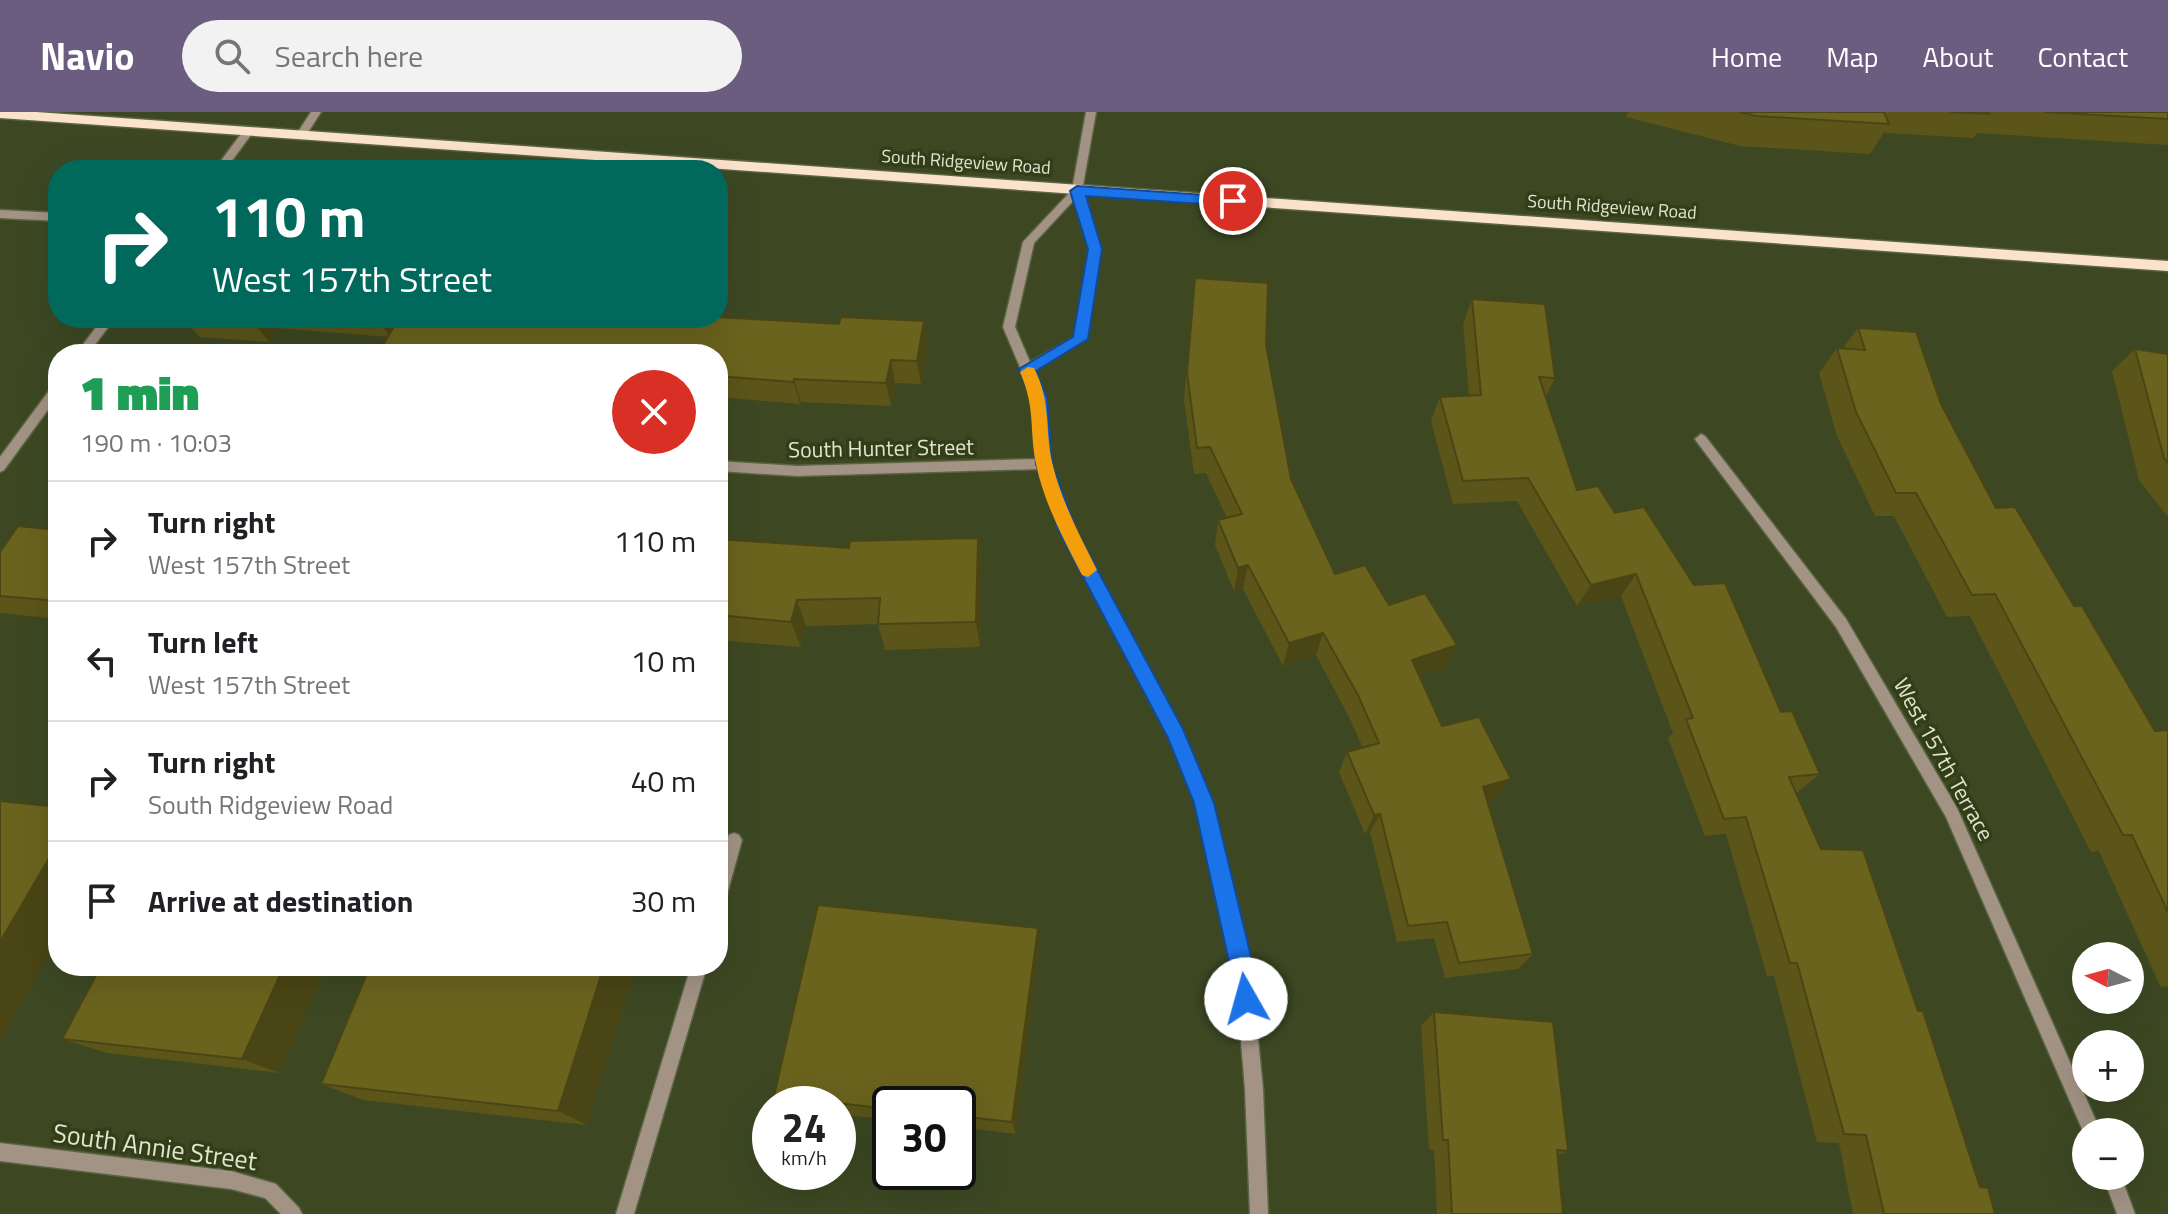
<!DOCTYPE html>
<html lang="en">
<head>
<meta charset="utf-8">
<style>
  body { margin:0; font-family:"Titillium Web",sans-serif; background:#f2f2f2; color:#202124; height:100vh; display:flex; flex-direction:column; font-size:30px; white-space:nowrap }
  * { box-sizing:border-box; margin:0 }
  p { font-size:26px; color:#757577 }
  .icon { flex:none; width:44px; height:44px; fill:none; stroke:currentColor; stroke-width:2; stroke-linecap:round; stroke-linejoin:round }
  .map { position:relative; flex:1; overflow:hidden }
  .details { position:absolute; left:48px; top:232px; width:680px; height:632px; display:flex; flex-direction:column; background:#fff; border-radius:32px; box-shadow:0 8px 32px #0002 }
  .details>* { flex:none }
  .banner { position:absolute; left:48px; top:48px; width:680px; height:168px; border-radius:32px; box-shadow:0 8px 32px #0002; background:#00695c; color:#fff; overflow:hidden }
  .needle { width:52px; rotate:276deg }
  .fabs { position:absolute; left:2072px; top:830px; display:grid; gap:16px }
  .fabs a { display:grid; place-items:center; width:72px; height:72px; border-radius:50%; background:#fff; box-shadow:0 8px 32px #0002; font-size:40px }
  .speed { position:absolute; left:752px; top:974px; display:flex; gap:16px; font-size:40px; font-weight:700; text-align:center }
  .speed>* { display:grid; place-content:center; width:104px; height:104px; border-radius:50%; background:#fff; box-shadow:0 8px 32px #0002; line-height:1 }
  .speed small { font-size:20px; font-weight:400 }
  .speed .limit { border:4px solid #111; border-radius:12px; background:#fff; color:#111 }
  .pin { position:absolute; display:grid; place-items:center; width:68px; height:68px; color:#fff; margin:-34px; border:4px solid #fff; border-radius:50%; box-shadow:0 2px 8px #0007 }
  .me { position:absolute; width:88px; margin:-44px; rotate:353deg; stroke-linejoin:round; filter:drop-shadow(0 0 6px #0008) }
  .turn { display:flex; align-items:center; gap:28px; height:168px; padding:0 32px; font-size:36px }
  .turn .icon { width:104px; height:104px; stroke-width:2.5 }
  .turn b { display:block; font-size:56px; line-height:68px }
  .round { display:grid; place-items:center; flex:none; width:84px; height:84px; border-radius:42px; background:#f2f2f2 }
  .summary { display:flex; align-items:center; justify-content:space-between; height:136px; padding:0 32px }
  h1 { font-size:48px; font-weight:800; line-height:60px; color:#1e9e55 }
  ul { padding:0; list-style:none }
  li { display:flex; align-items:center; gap:24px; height:120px; padding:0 32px; border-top:2px solid #e0e0e0 }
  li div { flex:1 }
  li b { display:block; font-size:30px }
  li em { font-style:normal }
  header { display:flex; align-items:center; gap:48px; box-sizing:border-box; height:112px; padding:0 40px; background:#6a5d80; color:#fff }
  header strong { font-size:38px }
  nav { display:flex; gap:44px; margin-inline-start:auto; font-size:28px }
  .search { width:560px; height:72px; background:#f2f2f2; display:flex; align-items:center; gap:20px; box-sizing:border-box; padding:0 28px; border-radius:44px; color:#757577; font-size:30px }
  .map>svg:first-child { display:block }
</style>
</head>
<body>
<header>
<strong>Navio</strong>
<div class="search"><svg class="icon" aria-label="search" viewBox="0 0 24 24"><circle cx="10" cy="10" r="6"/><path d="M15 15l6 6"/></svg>Search here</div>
<nav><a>Home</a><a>Map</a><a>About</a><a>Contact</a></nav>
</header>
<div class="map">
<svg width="2168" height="1102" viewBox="0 0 2168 1102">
  <rect width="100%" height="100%" fill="#3d4823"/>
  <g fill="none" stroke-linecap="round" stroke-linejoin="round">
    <g stroke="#5a6442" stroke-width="3">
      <path id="minor" d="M311,0H321L305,25H297L296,23Z
        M1086,0H1096L1082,79L1101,137L1086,227L1033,259L1045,286L1050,352L1074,421L1181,618L1211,691L1251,857L1263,977L1268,1102H1250L1245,977L1235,857L1197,691L1170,625L1061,421L1039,357L797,364L718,359V349L797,354L1037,347L1033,286L1003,215L1023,130L1072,78ZM1074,88L1089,137L1075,225L1030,250L1015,215L1034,131Z
        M248,17L253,20L225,58H214L244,18Z
        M0,98L58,101V109L0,106Z
        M103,206H115L88,242H76Z
        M58,271V284L4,358L0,360V345L54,272Z
        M1701,322L1705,324L1846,507L1957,696L2101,1020H2086V1026L1946,705L1836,515L1697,330L1695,327Z
        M734,721L739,723L742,728L726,786L724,791L718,794C718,769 719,746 729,723Z
        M691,854H707L634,1102H616Z
        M0,1031L231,1059L276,1072L299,1096L302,1102H281L265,1086L231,1077L0,1049Z
        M2103,1064H2121L2135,1102H2117Z"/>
    </g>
    <g stroke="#5a6442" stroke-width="3">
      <path id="major" d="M0,0H36L2168,149V159L0,6Z"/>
    </g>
    <use href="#minor" fill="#a29385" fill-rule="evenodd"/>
    <use href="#major" fill="#fbe2cc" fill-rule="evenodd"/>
  </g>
  <path fill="#5b551a" d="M1628,0H2168V33L1977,21L1973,26L1886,21L1885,19L1870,42L1740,34L1626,5Z
    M1195,166L1266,233L1291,367L1335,462L1389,493L1445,556L1419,564L1442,614L1497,687L1487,689L1533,842L1518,857L1445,866L1434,826L1397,830L1370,720L1365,722L1339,660L1347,640L1363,636L1349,605L1316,543L1283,554L1243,477L1234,479L1215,433L1218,408L1227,406L1206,361L1194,362L1184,288Z
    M1472,187L1555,266L1546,284L1577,378L1615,401L1694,473L1781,600L1820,662L1798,680H1796L1821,737L1918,899L1980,1075L1995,1102H1853L1839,1031L1817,1030L1774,864H1767L1726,722L1705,724L1668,626L1673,621L1621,484L1577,494L1517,389L1453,392L1431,309L1440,285L1469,284L1463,212Z
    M183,206H718L839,212L924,209L928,231L921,272L895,271L891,294L801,290L800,292L718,285V242H389L383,233L388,225L278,216L269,230L199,225Z
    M1858,216L1941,292L1996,396L2074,494L2155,619L2168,618V875L2160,874L2099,739L2091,740L1970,504L1947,505L1894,404H1875L1837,324L1819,261L1837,236L1842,237Z
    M2135,237L2168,242V405L2139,368L2112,259Z
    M58,418V507L0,501V440Z
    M978,426L982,453L980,535L885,538L878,512L806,514L801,535L718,528V427L849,436Z
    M1039,835L1016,1022L958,1015V992H890V1008L838,1002V992H783L774,984Z
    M101,854H326L279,961L107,941L62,927Z
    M370,854L587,1013L363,988L321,972Z
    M1434,900L1568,1039L1558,1043L1563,1102H1437L1434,1038L1429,1037L1421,914Z"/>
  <path fill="#4a4515" d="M252,206H270L278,216L269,230L251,207Z
    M377,206H401L390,225Z
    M924,209L928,231L921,272L917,249Z
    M891,248L895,271L891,294L886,271Z
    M794,267L801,290L800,292L794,270Z
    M978,426L982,453L980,535L976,510Z
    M1248,453L1243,477L1234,479L1238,456Z
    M1636,462L1621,484L1577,494L1591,473Z
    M797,488L806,514L801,535L791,510Z
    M1323,521L1316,543L1283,554L1289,531Z
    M1457,533L1445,556L1402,570L1412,548Z
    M1511,667L1497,687L1470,694L1483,675Z
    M1380,702L1370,720L1365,722L1374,703Z
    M58,731V826L0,929V830Z
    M1038,816L1039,835L1016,1022L1012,1010Z
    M284,854H326L279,961L242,947Z
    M604,854H636L587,1013L558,999Z"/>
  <path fill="#6a631e" stroke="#4a4515" stroke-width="2" d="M1740,0H1884L1889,12L1756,4Z
    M1950,0H1989L1990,2Z
    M2045,0H2168V7Z
    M1195,166L1268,171L1266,233L1291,367L1335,462L1365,453L1389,493L1425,481L1457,533L1412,548L1442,614L1479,605L1511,667L1483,675L1533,842L1459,851L1447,810L1408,814L1380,702L1374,703L1347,640L1379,631L1358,583L1323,521L1289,531L1248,453L1238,456L1218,408L1242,402L1210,335L1197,336L1187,261Z
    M1472,187L1545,192L1555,266L1539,265L1577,378L1598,374L1615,401L1644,395L1694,473L1725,471L1781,600L1792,599L1820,662L1789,665L1821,737L1863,738L1918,899H1923L1980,1075L1988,1076L1995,1102H1884L1866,1023L1844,1022L1797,851H1790L1746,705L1724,707L1686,607L1693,606L1636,462L1591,473L1528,366L1463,369L1440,285L1481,283Z
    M718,205L839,212L841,205L924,209L917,249L891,248L886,271L794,267V270L718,264V242H465L383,233L399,206H718Z
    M1858,216L1916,220L1941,292L1996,396L2015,395L2074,494H2082L2155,619L2168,618V800L2132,723H2123L1995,482L1972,483L1916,381H1896L1856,300L1837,236L1865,238Z
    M2135,237L2168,242V351L2164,346Z
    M18,414L58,418V489L0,484V440Z
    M978,426L976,510L878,512L880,486L797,488L791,510L718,503V427L849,436L850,429Z
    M0,689L58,695V731L0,830Z
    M818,793L1038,816L1012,1010L958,1004V992H890V997L774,984Z
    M101,854H284L242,947L62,927Z
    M370,854H604L558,999L321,972Z
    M1434,900L1553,910L1568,1039L1557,1038L1563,1102H1452L1448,1028H1443Z"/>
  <path fill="#1a73e8" stroke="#114b97" stroke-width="2" d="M1077,74L1233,85L1240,89L1233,94L1086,84L1102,137L1088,227L1036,259L1047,286L1052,352L1077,420L1183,617L1214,691L1254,857L1257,887L1254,895L1246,898L1239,895L1194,691L1168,626L1060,421L1036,352L1031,286L1019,257L1073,225L1088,137L1070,79Z"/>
  <path fill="#f59e0b" d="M1028,255L1034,256C1052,291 1044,318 1053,354C1062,390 1080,424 1097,458L1088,465L1082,463C1064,428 1044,391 1036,352C1029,317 1036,297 1020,260Z"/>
  <g text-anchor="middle" stroke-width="7" stroke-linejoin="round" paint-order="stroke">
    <g font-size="18" fill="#dee6d0" stroke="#333e19">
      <text transform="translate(966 50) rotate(4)" y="6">South Ridgeview Road</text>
      <text transform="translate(1612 95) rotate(4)" y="6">South Ridgeview Road</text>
    </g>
    <g font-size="22" fill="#dee6d0" stroke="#333e19">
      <text transform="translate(881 336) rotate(-1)" y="8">South Hunter Street</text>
      <text transform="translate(1944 647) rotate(61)" y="8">West 157th Terrace</text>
    </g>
    <g font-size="26" fill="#dee6d0" stroke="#333e19">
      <text transform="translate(155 1035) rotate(8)" y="9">South Annie Street</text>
    </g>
  </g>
</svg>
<div class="fabs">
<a><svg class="needle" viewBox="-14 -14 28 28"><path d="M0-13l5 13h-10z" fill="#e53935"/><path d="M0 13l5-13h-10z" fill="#757577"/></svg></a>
<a>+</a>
<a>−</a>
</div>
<div class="speed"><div>24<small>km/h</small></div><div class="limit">30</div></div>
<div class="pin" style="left:1233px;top:89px;background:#d93025"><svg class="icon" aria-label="arrive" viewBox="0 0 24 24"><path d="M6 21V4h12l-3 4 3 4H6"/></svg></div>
<svg class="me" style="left:1246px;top:887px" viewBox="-20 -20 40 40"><circle r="19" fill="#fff"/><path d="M0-13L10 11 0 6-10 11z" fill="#1a73e8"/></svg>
<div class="banner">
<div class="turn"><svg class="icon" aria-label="right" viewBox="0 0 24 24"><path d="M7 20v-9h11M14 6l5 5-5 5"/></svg><div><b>110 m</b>West 157th Street</div></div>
</div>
<section class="details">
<div class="summary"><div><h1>1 min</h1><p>190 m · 10:03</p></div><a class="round" style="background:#d93025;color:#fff"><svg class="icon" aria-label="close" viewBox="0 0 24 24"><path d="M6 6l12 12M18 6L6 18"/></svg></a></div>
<ul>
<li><svg class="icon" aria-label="right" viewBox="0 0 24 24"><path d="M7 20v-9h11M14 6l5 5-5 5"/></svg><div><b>Turn right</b><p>West 157th Street</p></div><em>110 m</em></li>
<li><svg class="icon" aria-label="left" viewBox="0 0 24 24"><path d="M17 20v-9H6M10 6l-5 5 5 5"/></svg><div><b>Turn left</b><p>West 157th Street</p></div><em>10 m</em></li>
<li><svg class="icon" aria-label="right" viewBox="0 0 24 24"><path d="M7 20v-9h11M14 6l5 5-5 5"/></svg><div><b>Turn right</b><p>South Ridgeview Road</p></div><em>40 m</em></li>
<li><svg class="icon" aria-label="arrive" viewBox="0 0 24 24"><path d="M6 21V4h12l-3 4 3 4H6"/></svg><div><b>Arrive at destination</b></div><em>30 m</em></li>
</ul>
</section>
</div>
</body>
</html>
